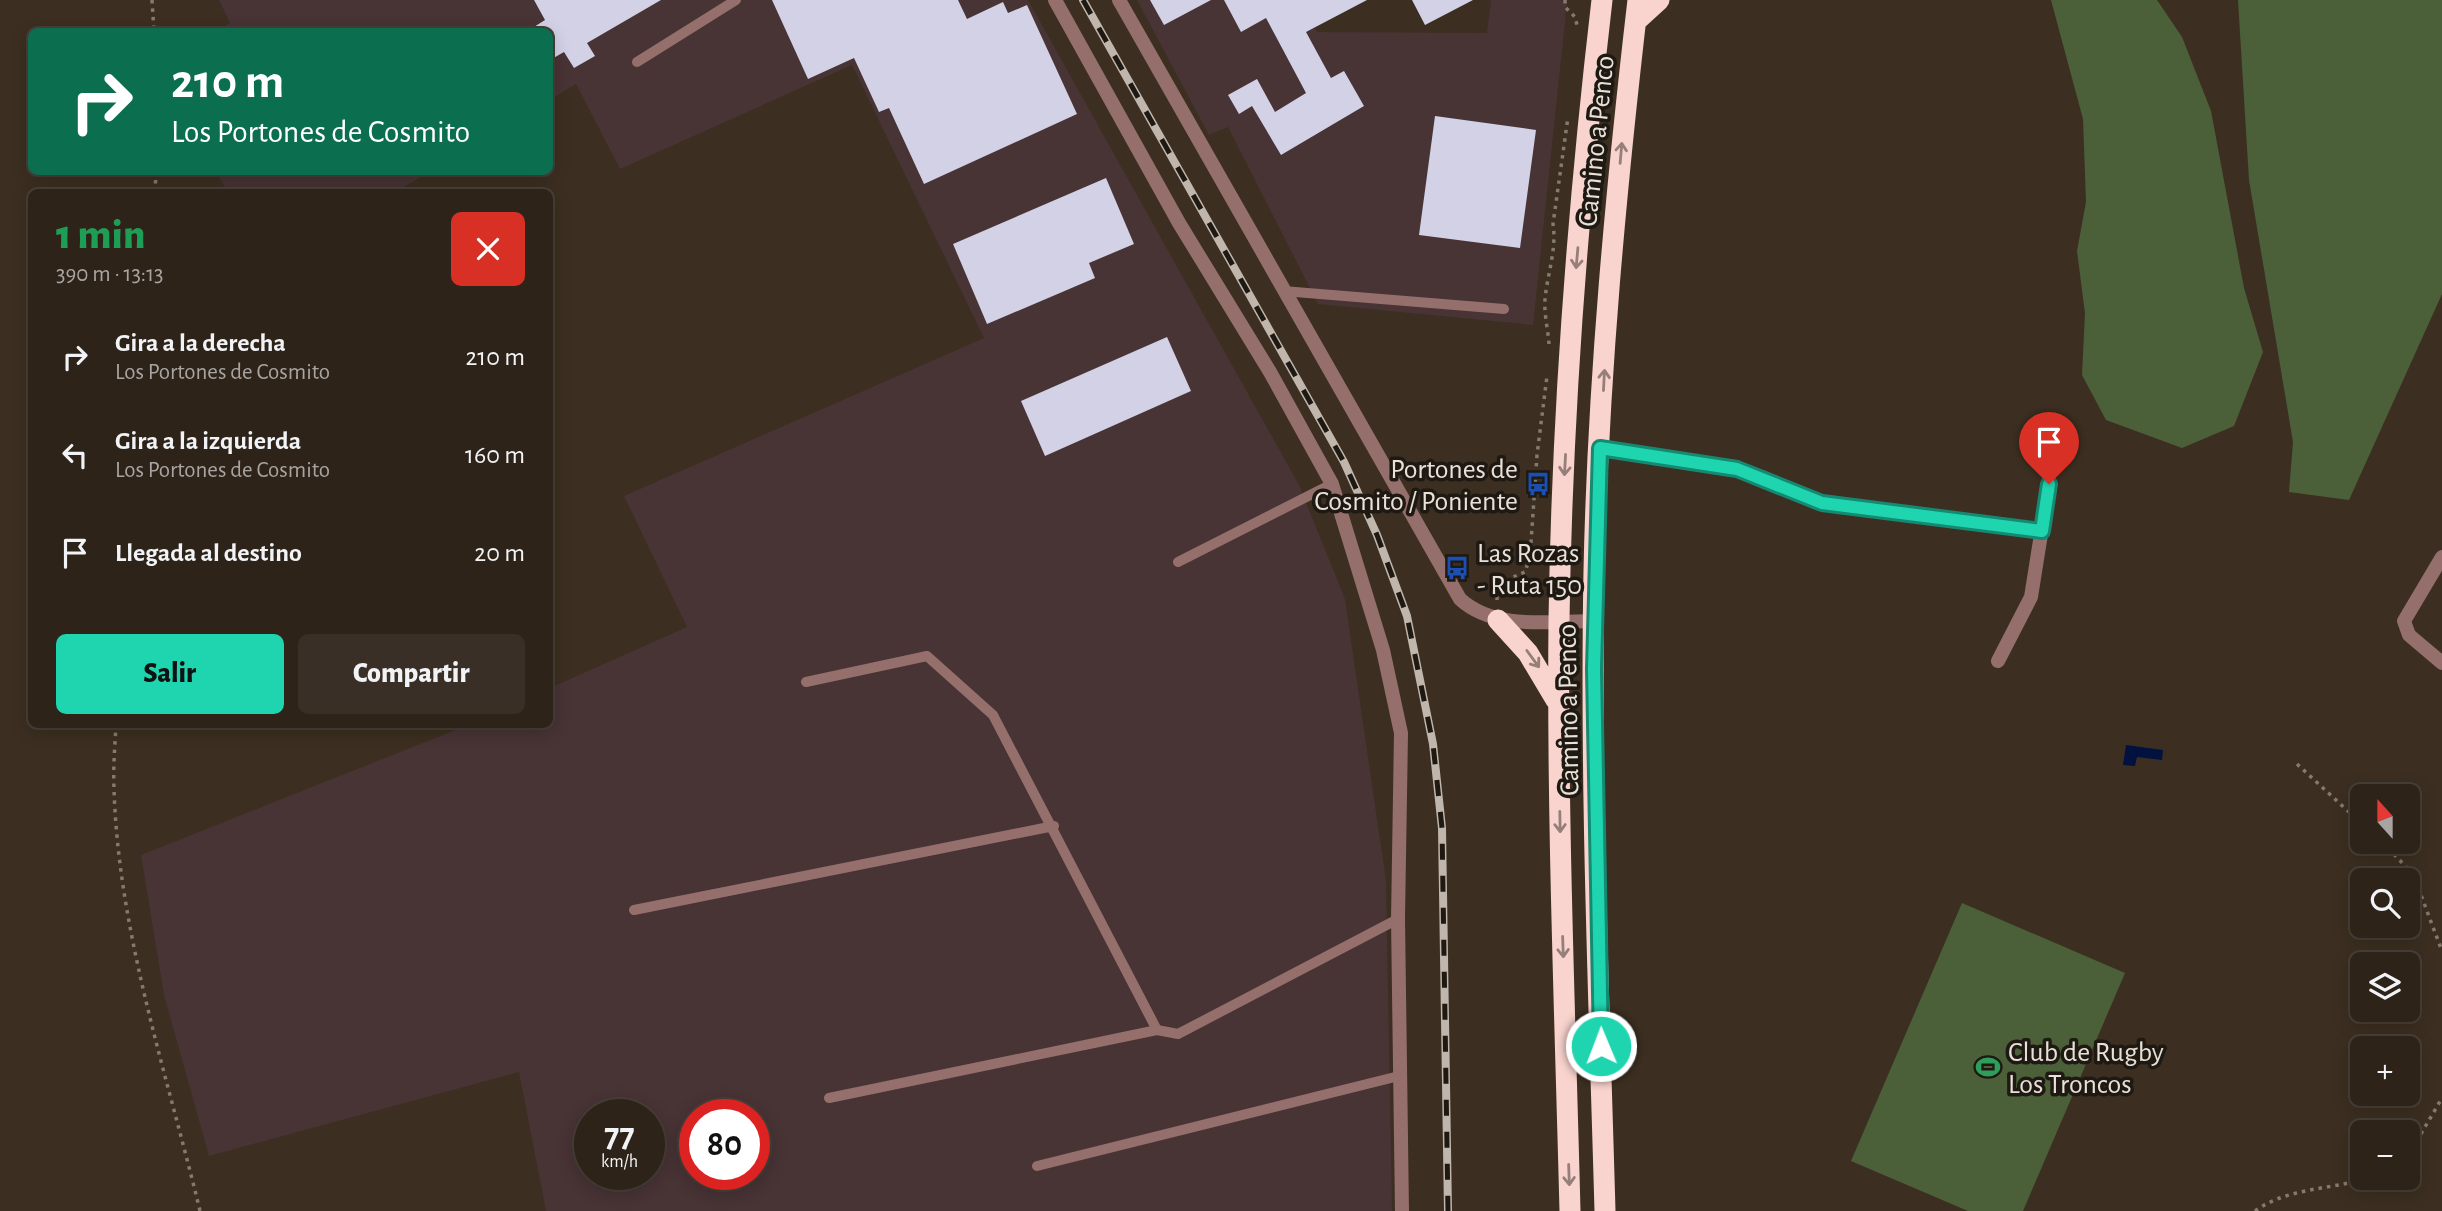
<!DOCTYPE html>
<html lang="es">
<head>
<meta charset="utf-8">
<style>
  body { margin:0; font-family:"Alegreya Sans",sans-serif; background:#392f26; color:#f1f3f6; height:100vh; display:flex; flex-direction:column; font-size:26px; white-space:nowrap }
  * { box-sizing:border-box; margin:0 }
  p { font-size:23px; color:#a7a4a2 }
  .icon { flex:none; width:38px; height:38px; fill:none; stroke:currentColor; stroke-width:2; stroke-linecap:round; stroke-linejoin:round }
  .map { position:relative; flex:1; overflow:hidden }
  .drawer { position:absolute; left:28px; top:189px; width:525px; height:539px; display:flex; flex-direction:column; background:#2d2319; border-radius:10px; box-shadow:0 4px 18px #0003,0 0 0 2px #484038 }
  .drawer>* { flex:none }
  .hud { position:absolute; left:28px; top:28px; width:525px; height:147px; border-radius:10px; box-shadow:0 4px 18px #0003,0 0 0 2px #484038; background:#0b6e4f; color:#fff; overflow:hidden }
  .needle { width:46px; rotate:339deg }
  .fabs { position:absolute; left:2350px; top:784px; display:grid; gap:14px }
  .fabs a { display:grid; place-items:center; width:70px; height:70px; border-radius:10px; background:#2d2319; box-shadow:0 4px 18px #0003,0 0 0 2px #484038; font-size:35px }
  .speed { position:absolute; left:574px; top:1099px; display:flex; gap:14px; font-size:35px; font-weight:700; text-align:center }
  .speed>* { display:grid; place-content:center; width:91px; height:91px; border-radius:50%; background:#2d2319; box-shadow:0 4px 18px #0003,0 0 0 2px #484038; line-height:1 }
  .speed small { font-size:18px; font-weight:400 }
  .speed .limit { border:10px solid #d22; background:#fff; color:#111 }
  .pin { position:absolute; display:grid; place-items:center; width:60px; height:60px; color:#fff; margin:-72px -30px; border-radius:50% 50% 50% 0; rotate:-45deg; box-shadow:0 0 7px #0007 }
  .pin .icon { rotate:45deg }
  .me { position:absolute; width:77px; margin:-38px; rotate:359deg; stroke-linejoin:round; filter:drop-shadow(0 0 5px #0008) }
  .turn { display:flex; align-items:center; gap:24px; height:147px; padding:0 28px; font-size:32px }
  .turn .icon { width:91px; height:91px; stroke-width:2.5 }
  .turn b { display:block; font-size:49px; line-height:60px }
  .round { display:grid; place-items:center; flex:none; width:74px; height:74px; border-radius:10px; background:#392f26 }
  .headline { display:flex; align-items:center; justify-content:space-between; height:119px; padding:0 28px }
  h1 { font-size:42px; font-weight:800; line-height:52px; color:#1e9e55 }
  .action { display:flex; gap:14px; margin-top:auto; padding:14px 28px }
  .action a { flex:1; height:80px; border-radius:10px; background:#1fd5b0; color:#111; font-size:28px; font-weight:800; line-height:80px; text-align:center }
  .action a+a { background:#392f26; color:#f1f3f6 }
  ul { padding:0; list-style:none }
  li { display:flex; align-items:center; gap:21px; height:98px; padding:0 28px }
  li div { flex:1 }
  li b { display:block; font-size:26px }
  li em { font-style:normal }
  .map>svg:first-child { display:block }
</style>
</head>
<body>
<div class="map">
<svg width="2442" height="1211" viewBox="0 0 2442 1211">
  <rect width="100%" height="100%" fill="#3c2f21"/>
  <path fill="#483335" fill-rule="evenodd" d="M219,0H1028L1299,485L1345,599L1386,881L1392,1211H546L519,1072L209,1156L164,995L141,855L468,725L550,724V688L687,627L624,496L984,338L852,65L620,169L576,84L550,100V32L216,31L230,23ZM590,1115H649V1174H590ZM695,1115H754V1174H695Z
    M1137,0H1299L1317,32L1487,33L1491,0H1560L1567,3L1533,325L1318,304L1228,127L1209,135Z
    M216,172H430L395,192H228Z"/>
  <path fill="#4b6039" d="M2051,0H2157L2182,37L2211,111L2244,288L2263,352L2234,426L2182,448L2106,420L2082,375L2085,313L2077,251L2086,202L2083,119Z
    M2238,0H2442V294L2349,500L2289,492L2293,442L2249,180Z
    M1962,903L2125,973L2023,1211H1968L1851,1161Z"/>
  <path fill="#00123d" d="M2126,745L2163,750L2162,760L2137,757L2135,766L2123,765Z"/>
  <path fill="#d2d1e6" d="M534,0H661L587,43L595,56L574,68L564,52L550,60V32H526L545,20Z
    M772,0H958L967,19L1003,2L1008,13L1027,5L1077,114L924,184L889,108L879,112L854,58L808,79Z
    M1150,0H1211L1164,25Z
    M1224,0H1367L1306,32L1331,78L1344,71L1364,106L1281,155L1252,106L1239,114L1228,95L1257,79L1275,112L1306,93L1266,18L1241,32Z
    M1412,0H1473L1425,25Z
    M1435,116L1536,130L1520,248L1419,235Z
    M1106,178L1134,244L1089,263L1095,278L987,324L953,244Z
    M1167,337L1191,391L1045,456L1021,401Z"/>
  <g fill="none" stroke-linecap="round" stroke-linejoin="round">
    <path stroke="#857a6e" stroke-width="3.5" stroke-dasharray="3.5 5" stroke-linecap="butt" d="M152,0L154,32
      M1565,0V7L1575,17L1578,29
      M155,192L156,172
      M1549,344C1548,330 1544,314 1545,300C1547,275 1557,249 1553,224L1568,117
      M1497,600V584L1525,572L1530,557L1537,455L1547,376
      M116,724C115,746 113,767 114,788C118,931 167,1074 200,1211
      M2297,764L2362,824
      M2382,842L2413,874L2442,951
      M2408,1156L2442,1098
      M2255,1211C2289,1187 2330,1190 2368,1178"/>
    <path stroke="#956f6b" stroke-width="10" d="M637,62L736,0
      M1283,291L1504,309
      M1178,562L1332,484
      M806,682L927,656L993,715L1157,1030L1178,1034L1398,919
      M634,910L1054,826
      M829,1098L1157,1030
      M1037,1166L1399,1076"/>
    <path stroke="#956f6b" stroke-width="14" d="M1055,0L1179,223L1270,372L1332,484L1383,650L1401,733L1398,919L1402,1211
      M1119,0L1460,599C1495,631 1550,621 1594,621
      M1600,448L1737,469L1764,478L1822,503L2042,531
      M2442,557L2404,621L2409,635L2442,663
      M1998,661L2031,597L2049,484"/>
    <path stroke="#f9d3ce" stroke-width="21" d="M1636,21L1659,0
      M1498,620L1528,653L1556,700
      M1570,1211C1565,1014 1557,817 1559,620C1562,413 1578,205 1602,0
      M1605,1211C1599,998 1590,784 1594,571C1598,380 1616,189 1638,0"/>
    <g stroke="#c0b6ac" stroke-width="8">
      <path id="rail" d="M1083,0L1344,462L1377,535L1407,616L1433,744L1442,828L1448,1211"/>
    </g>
    <use href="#rail" stroke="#1e1912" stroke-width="5" stroke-dasharray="16" stroke-linecap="butt"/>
  </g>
  <defs><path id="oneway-shaft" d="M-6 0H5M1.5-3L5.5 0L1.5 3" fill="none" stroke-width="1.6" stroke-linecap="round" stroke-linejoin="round" transform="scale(1.75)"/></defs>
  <g stroke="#967f79">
    <use href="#oneway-shaft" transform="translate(1621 153) rotate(-85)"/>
    <use href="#oneway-shaft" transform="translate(1577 258) rotate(95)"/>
    <use href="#oneway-shaft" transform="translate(1604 380) rotate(-87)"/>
    <use href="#oneway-shaft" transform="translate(1565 465) rotate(93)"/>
    <use href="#oneway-shaft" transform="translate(1533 659) rotate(54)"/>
    <use href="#oneway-shaft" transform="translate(1560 822) rotate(89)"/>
    <use href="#oneway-shaft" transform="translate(1563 947) rotate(88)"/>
    <use href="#oneway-shaft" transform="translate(1569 1175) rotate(88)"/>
  </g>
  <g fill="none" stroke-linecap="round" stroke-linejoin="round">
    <g stroke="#148a72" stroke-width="18">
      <path id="route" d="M1601,1046L1594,669L1600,448L1737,469L1822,503L2042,531L2049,484"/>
    </g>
    <use href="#route" stroke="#1fd5b0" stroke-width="12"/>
  </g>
  <defs>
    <g id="bus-bare" transform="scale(1.89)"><path d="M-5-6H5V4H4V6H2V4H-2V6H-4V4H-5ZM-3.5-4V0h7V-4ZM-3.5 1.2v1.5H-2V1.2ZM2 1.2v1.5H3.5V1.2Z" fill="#1a4fb4" stroke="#1e1912" stroke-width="2.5" paint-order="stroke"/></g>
    <g id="stadium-bare" transform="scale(1.89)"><path d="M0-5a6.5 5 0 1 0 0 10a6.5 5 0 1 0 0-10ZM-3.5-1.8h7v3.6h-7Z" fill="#2e9e5b" stroke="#1e1912" stroke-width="2.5" paint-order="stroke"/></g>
  </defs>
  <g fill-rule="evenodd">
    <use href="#bus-bare" x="1538" y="484"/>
    <use href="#bus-bare" x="1457" y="568"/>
    <use href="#stadium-bare" x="1988" y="1067"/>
  </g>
  <g text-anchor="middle" stroke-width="7" stroke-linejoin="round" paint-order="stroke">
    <g font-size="28" fill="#e9e1d8" stroke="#1e1912">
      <text transform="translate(1595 141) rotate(-84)" y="10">Camino a Penco</text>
      <text transform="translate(1567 710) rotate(-91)" y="10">Camino a Penco</text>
    </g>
    <g font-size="28" fill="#e9e1d8" stroke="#1e1912" text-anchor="start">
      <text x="1518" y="478" text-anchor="end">Portones de<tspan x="1518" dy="32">Cosmito / Poniente</tspan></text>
      <text x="1477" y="562">Las Rozas<tspan x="1477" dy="32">- Ruta 150</tspan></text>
      <text x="2008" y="1061">Club de Rugby<tspan x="2008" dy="32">Los Troncos</tspan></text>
    </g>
  </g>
</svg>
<div class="fabs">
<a><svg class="needle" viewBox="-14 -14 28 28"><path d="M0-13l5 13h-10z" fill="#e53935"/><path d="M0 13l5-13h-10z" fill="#a7a4a2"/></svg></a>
<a><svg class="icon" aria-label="search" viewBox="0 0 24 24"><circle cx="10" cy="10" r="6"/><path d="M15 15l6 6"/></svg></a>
<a><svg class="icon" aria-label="layers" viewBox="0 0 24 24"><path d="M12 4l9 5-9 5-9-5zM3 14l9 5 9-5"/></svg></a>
<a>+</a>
<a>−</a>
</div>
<div class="speed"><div>77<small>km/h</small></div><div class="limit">80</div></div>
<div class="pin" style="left:2049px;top:484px;background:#d93025"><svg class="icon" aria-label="arrive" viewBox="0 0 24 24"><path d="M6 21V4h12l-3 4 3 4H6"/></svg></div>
<svg class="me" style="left:1601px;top:1046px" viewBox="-20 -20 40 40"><circle r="17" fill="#1fd5b0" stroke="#fff" stroke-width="3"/><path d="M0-11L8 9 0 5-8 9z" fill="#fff"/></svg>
<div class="hud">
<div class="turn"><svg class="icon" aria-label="right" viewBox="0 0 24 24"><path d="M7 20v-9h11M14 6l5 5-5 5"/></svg><div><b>210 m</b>Los Portones de Cosmito</div></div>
</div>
<section class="drawer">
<div class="headline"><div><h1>1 min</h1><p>390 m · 13:13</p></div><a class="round" style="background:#d93025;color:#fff"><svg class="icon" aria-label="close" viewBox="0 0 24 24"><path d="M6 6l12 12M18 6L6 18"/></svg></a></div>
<ul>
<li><svg class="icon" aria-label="right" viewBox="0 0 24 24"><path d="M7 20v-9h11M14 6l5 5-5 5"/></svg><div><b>Gira a la derecha</b><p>Los Portones de Cosmito</p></div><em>210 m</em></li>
<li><svg class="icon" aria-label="left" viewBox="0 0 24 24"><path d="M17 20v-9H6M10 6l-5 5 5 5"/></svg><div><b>Gira a la izquierda</b><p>Los Portones de Cosmito</p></div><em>160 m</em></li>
<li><svg class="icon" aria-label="arrive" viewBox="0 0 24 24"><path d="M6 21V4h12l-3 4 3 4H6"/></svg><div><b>Llegada al destino</b></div><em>20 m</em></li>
</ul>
<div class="action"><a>Salir</a><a>Compartir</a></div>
</section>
</div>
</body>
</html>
